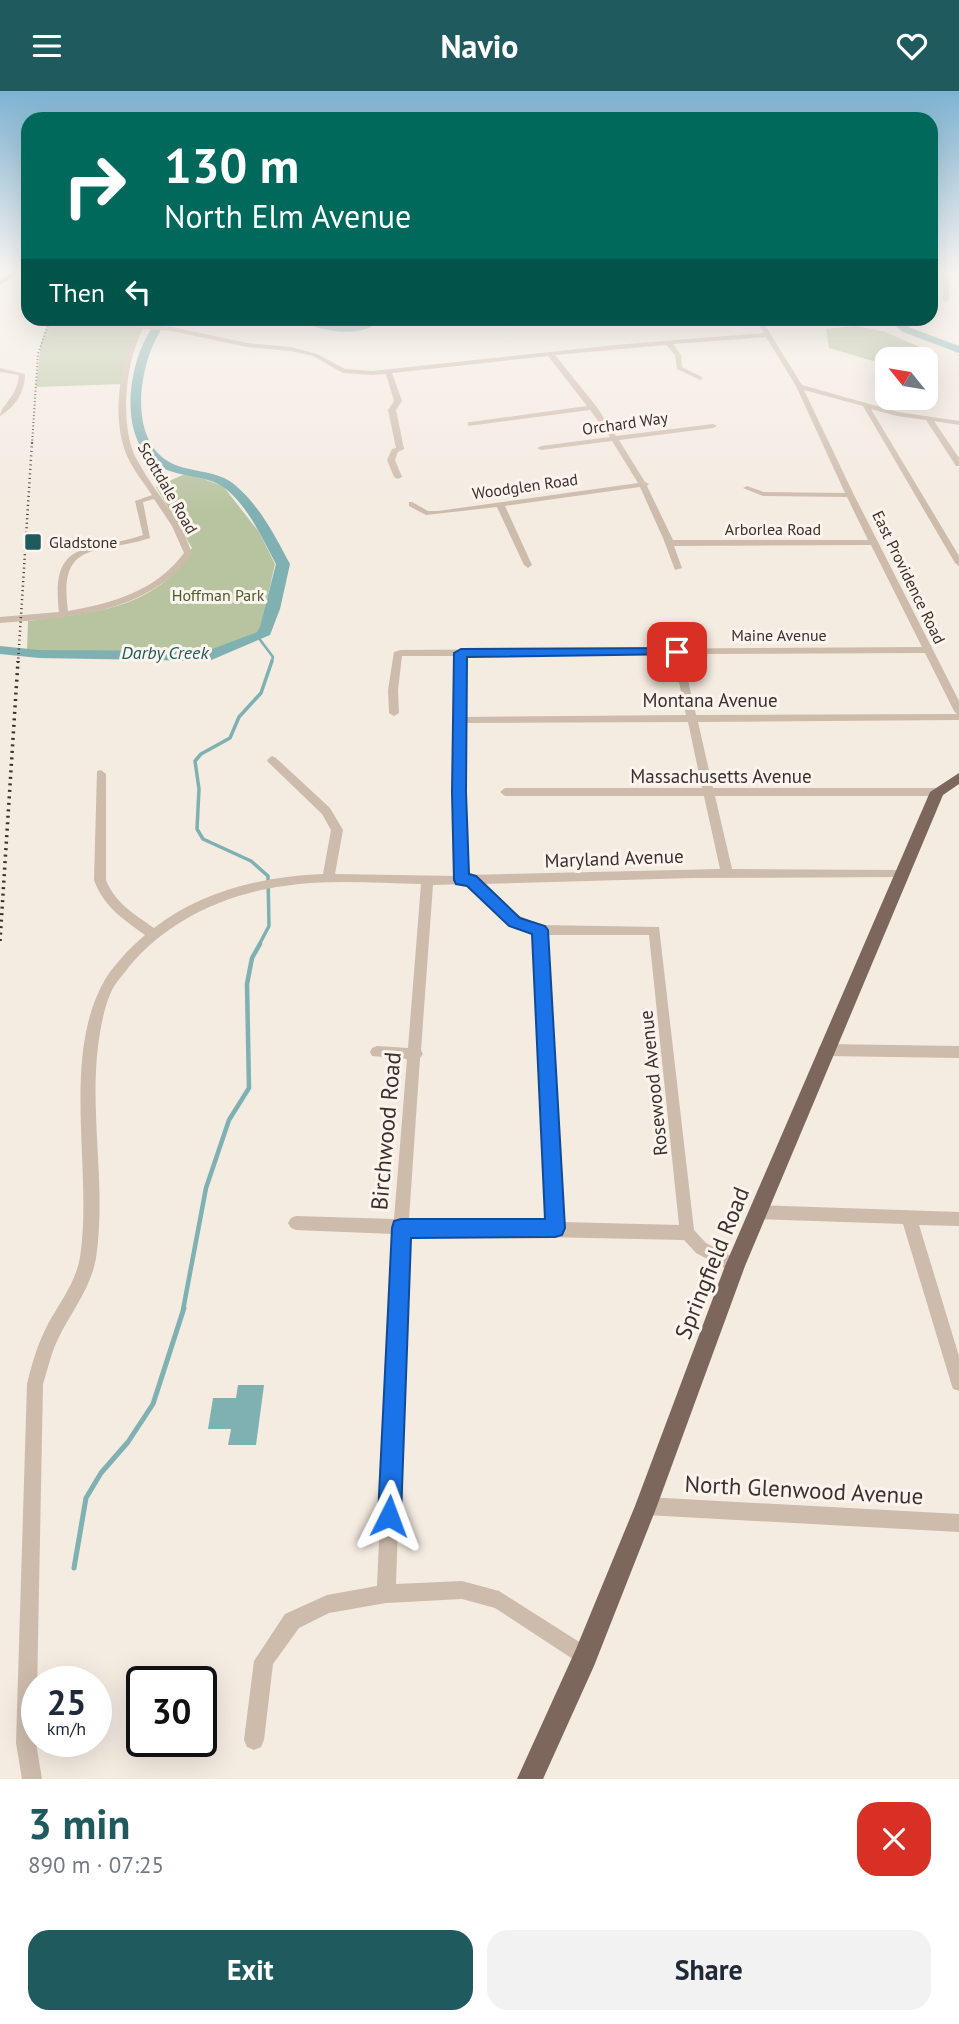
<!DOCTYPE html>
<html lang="en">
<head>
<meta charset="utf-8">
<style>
  body { margin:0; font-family:"PT Sans",sans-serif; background:#f2f2f3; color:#1f2937; height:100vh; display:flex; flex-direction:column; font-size:26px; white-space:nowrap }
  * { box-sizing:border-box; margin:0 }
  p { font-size:23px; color:#747a83 }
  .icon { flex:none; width:38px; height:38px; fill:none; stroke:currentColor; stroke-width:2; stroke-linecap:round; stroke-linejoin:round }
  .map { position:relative; height:1688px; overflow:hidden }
  .details { display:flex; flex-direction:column; background:#fff; flex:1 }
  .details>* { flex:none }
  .banner { position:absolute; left:21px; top:21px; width:917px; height:214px; border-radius:21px; box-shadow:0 7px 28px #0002; background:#00695c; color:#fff; overflow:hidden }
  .needle { width:46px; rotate:300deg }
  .controls { position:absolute; left:875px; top:256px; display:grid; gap:14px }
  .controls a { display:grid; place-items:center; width:63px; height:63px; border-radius:14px; background:#fff; box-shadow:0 7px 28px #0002; font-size:35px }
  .speed { position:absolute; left:21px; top:1575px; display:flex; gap:14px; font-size:35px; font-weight:700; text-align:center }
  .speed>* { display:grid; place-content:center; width:91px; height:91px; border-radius:50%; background:#fff; box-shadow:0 7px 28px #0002; line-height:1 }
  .speed small { font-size:18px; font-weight:400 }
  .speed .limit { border:4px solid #111; border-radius:10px; background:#fff; color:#111 }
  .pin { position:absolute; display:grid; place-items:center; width:60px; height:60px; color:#fff; margin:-30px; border-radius:14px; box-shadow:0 4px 10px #0006 }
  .me { position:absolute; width:77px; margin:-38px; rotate:3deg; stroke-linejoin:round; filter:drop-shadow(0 0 5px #0008) }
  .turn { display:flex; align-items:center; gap:24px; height:147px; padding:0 28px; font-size:32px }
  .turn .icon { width:91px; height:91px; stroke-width:2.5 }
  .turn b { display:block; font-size:49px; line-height:60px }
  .then { display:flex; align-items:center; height:66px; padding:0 28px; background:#0003; gap:14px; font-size:26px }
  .round { display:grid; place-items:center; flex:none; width:74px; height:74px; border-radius:21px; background:#f2f2f3 }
  .head { display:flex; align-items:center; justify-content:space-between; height:119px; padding:0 28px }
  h1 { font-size:42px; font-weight:800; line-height:52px; color:#1f5a5e }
  .primary-button { display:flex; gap:14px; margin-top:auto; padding:14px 28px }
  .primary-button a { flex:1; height:80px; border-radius:21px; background:#1f5a5e; color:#fff; font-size:28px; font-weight:800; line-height:80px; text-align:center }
  .primary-button a+a { background:#f2f2f3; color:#1f2937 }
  header { display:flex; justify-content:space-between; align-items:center; height:91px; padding:0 28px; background:#1f5a5e; color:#fff; font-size:32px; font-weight:800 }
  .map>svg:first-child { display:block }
</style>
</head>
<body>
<header><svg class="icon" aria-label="menu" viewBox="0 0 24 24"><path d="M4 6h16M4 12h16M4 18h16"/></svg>Navio<svg class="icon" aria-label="heart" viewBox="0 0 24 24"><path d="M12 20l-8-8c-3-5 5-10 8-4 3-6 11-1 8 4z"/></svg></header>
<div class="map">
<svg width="959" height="1688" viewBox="0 0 959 1688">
  <rect width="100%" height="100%" fill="#f4ebe1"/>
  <path fill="#b8c4a0" d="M50,228H146L140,236L123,293L36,296L41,251Z
    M304,228H379C358,245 328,236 304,228Z
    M856,235L883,240L920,256L919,268L873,270L829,257L826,238Z
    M187,382L223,395L259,441L275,473L260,540L206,562L27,559L28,530C73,524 127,521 164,491C175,482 183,469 192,457L156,396Z"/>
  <path fill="#7fb0b2" d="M238,1294H264L256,1354H228L231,1338H208L213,1307H236Z"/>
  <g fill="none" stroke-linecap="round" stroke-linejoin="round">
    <path stroke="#7fb0b2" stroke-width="2.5" d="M258,546L273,566L271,572"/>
    <path stroke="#7fb0b2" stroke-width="3.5" d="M259,854L269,835L268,785L251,770L203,748L197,738L199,698L195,670L201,663L230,647L239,626L261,602L272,570"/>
    <path stroke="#7fb0b2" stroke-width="4.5" d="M183,1219L206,1097L229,1029L249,997L247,893L252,867L260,853"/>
    <path stroke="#7fb0b2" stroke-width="5" d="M74,1477L86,1407L101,1382L128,1351L153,1313L184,1217"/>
    <path fill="#7fb0b2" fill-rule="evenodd" d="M159,228H169C141,259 125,342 166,369C187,383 215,377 235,394C260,415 275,445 290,473L280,518L270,544L209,570L39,567L0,563V555L39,559L207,560L257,541L260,536L276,473C262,447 249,417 226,398C206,382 177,388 156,373C115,344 129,260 159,228Z
      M299,228C316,226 333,235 350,235C363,235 371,227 383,228C363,248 321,242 299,228Z
      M877,228H898L911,237L959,255V262L903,241L890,231Z"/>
    <path fill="#cdbbac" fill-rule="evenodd" d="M943,182H949V209L946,211L943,209Z
      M143,228H149L145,234L172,236L247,252L291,256L317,263L345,278L372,280L615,254L764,242L755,228H761L802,294L898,321L959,330V334L934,330L959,367V375H956L926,329L897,325L871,318L959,465V475L955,472L863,315L804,299L854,404L959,610V629L698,631L713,697H937L942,701L937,705H715L732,778L901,779L907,783L905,786L693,787L482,793L515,823L540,834L659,836L694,1139L706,1152L740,1170L743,1175L740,1180L735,1183L730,1180L696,1162L684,1149L408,1143L396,1493L462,1490L499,1500L592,1559L595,1566L592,1573L585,1576L495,1517L462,1508L386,1512L329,1522L299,1537L273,1573L264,1649L261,1656L254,1659L247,1656L244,1649L254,1570L285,1523L327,1504L377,1495L393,1143L296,1139L291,1137L288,1132L291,1127L296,1125L394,1128L407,968L372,965L370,961L372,957L377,955L408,957L421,793C375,792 329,788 284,795C225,803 166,830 128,877C123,884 116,891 112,899C103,918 99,944 97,965C91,1032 106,1100 96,1167C91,1197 71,1221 58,1248C51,1262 48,1278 43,1293L36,1652L42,1688H22L16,1652L27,1293C32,1272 38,1252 48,1233C60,1211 76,1191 80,1166C93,1082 62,974 101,896C110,877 129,858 145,844C123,828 104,816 94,789L97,680L101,679L106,683V789C115,812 134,823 154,837C201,800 265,785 323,783L331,739L322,723L268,671L267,669L272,665L276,667L330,717L343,739L335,783L456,785L454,701L456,565H402L398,599L399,622L394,625L389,622L388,599L394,561L401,559L922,556L871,454L674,455L682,477L675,479L663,447L640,396L505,415L532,474L528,477L524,474L497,416L426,424L409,415V411H412L428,420H438L638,392L612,350L541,359L537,357L541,355L610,346L590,319L468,335V331H471L587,315L548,265L392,282L402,310L396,319L404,358L398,361L395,369L402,386L398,388L394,386L387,369L392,358L396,357L388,319L394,310L386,283L372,284L343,282L313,265L291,260L247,256L172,240L143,238C125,271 119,336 137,369C149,391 165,411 179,433C184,442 188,452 192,462C149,523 68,527 0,532V526L59,521C50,445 90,462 143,444L135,410L152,404C144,392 134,380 128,367C109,326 121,264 143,228ZM766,246L796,295L845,402L764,401L747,395L743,397L763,405L847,406L868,449H673L647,395L649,393L645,391L619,349L713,337L717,335L713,333L616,345L596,315L555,264L666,254L675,264L677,278L700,289L703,287L702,286L682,276L681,264L673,253ZM154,408L172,435L184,462C156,500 113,512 68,520C58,447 99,464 150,447L143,411ZM925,562L954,620L957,623L696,624L682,563ZM673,563L686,624L465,626L466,564ZM688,631L702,697H505L500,701L505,705H704L720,778L468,784L464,701L465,632ZM468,793L506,830L534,842L547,1131L409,1128L420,967L423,963L421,959L433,794ZM546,844H649L679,1134L562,1131Z
      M0,277L25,283C25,301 15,316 0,325C2,312 17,307 19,284L0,281Z
      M825,953L959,955V967L825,965L820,963L818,959L820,955Z
      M758,1114L959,1121V1135L919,1134L959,1265V1300L953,1298L951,1292L903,1133L758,1128L753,1126L751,1121L753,1116Z
      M646,1406L959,1423V1441L646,1424L640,1421L637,1415L640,1409Z"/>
    <path fill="#7d675c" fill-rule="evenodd" d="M10,182H18L0,194V189Z
      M959,682V693L943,704L745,1175L657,1415L594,1575L543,1688H517L576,1558L635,1415L725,1175L930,701Z"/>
    <path stroke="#3b302b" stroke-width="2" stroke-dasharray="1 2.5" stroke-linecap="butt" d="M32,353L38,263L50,228"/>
    <path stroke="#3b302b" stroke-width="2.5" stroke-dasharray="1 3.5" stroke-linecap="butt" d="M18,572L32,351"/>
    <path stroke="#3b302b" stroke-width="3.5" stroke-dasharray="2 4.5" stroke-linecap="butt" d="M0,850L18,570"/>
  </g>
  <linearGradient id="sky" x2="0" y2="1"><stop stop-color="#7eb2d2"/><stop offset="0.43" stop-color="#faf6f2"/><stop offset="1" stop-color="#faf6f2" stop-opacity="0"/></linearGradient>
  <rect width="959" height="419" fill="url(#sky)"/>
  <path fill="#1a73e8" stroke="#114b97" stroke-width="2" d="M677,557L682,558V563L467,566L466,701L469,783L476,785L520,827L545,835L548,839L565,1137L562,1144L555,1146L411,1147L401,1425L397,1433L389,1437L381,1433L378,1425L392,1137L394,1130L401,1128H545L532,843L509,835L467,795L456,793L454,789L452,701L454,562L461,558Z"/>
  <rect fill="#1f5a5e" stroke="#fbf5ee" stroke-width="2.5" x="24" y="442" width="18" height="18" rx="3.5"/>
  <g text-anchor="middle" stroke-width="6" stroke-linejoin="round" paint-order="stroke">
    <g font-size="16" fill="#3b302b" stroke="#fbf5ee">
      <text transform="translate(625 332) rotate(-8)" y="6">Orchard Way</text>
      <text transform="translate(525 395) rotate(-8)" y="6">Woodglen Road</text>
      <text transform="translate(168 397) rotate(60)" y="6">Scottdale Road</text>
      <text x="773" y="444">Arborlea Road</text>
      <text transform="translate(909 486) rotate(64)" y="6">East Providence Road</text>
      <text x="779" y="550">Maine Avenue</text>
    </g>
    <g font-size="16" fill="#3b302b" stroke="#fbf5ee" text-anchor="start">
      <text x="49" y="457">Gladstone</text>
    </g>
    <g font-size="16" fill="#4a5a2e" stroke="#fbf5ee">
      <text x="218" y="510">Hoffman Park</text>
    </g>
    <g font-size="18" font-style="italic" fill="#1f5a5e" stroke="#fbf5ee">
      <text x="165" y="568">Darby Creek</text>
    </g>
    <g font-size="19" fill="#3b302b" stroke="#fbf5ee">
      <text x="710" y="616">Montana Avenue</text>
      <text x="721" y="692">Massachusetts Avenue</text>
      <text transform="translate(614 767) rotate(-2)" y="7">Maryland Avenue</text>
      <text transform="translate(653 992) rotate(-96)" y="7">Rosewood Avenue</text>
    </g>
    <g font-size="23" fill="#3b302b" stroke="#fbf5ee">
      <text transform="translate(386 1040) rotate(-85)" y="8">Birchwood Road</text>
      <text transform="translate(712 1172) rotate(-68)" y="8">Springfield Road</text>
      <text transform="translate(804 1399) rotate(3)" y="8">North Glenwood Avenue</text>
    </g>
  </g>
</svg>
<div class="controls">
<a><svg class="needle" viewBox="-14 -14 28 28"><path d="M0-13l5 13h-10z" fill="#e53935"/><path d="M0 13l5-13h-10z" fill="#747a83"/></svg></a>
</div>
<div class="speed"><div>25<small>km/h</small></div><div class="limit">30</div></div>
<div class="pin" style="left:677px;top:561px;background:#d93025"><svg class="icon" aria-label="arrive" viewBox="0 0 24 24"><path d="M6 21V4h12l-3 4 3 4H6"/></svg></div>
<svg class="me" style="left:389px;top:1425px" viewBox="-20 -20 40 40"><path d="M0-17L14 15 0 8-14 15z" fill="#1a73e8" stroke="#fff" stroke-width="4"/></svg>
<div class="banner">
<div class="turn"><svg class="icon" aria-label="right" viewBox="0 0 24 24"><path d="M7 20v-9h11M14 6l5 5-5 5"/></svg><div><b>130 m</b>North Elm Avenue</div></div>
<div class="then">Then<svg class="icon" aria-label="left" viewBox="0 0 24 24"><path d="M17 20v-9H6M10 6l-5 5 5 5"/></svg></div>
</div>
</div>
<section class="details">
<div class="head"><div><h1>3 min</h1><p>890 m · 07:25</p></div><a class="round" style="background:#d93025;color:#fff"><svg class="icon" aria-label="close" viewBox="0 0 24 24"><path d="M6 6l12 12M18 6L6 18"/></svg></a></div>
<div class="primary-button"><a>Exit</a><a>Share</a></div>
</section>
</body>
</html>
